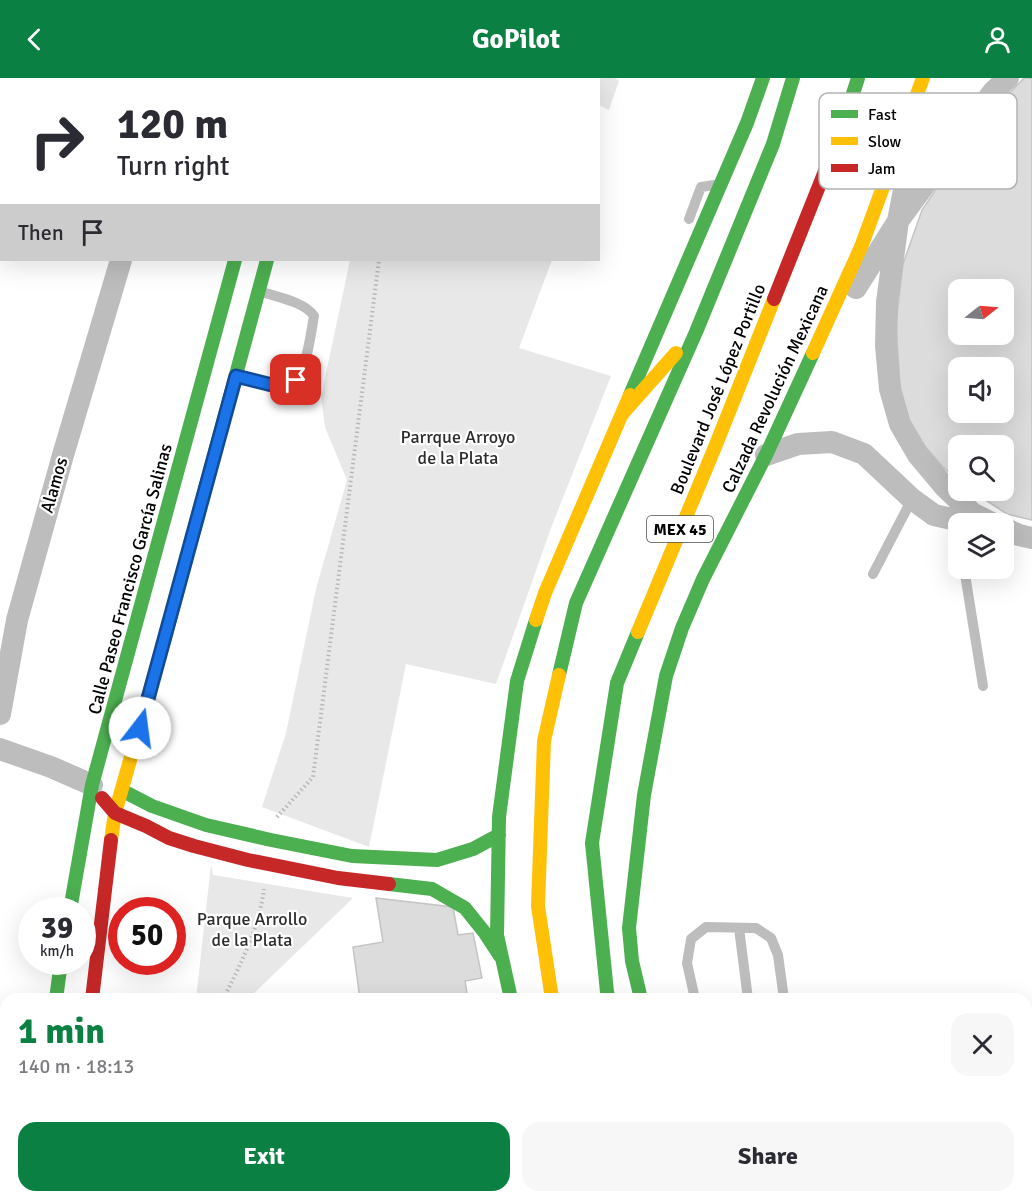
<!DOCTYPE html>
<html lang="en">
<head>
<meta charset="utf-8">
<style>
  body { margin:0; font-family:Signika,sans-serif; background:#f7f7f7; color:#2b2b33; height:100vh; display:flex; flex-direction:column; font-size:22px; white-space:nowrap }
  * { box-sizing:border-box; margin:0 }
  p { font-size:20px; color:#7c7c81 }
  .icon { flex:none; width:33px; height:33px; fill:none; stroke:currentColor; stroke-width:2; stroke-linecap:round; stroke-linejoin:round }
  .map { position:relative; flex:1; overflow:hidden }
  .panel { position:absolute; left:0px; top:915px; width:1032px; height:210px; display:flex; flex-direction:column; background:#fff; border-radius:18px 18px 0 0; box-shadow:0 6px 24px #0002 }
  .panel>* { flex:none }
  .banner { position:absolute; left:0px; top:0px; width:600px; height:183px; box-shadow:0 6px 24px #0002; background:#fff; color:#2b2b33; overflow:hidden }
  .needle { width:39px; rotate:73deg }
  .fabs { position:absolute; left:948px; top:201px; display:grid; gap:12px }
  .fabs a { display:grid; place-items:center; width:66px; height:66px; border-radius:12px; background:#fff; box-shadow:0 6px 24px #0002; font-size:30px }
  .speed { position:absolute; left:18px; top:819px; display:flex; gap:12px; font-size:30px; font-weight:700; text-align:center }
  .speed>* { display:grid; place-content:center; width:78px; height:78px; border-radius:50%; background:#fff; box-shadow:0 6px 24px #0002; line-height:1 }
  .speed small { font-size:15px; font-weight:400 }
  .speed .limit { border:9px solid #d22; background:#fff; color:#111 }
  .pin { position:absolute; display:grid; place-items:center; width:51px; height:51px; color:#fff; margin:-26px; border-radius:12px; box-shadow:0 3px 9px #0006 }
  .me { position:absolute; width:66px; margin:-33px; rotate:15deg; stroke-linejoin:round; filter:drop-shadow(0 0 4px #0008) }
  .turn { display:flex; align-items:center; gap:21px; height:126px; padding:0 18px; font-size:27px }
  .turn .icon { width:78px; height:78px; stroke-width:2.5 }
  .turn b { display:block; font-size:42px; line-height:51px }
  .then { display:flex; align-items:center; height:57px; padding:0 18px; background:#0003; gap:12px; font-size:22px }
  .round { display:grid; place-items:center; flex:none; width:63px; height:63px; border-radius:18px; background:#f7f7f7 }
  .summary { display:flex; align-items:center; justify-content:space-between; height:102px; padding:0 18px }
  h1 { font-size:36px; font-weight:700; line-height:45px; color:#0b8043 }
  .button { display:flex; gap:12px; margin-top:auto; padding:12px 18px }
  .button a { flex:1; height:69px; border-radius:18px; background:#0b8043; color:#fff; font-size:24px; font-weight:700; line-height:69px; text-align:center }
  .button a+a { background:#f7f7f7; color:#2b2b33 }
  header { display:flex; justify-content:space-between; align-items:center; height:78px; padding:0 18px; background:#0b8043; color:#fff; font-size:27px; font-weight:700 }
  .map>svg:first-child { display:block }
</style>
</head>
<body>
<header><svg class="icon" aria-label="back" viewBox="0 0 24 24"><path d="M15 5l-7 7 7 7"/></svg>GoPilot<svg class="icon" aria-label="person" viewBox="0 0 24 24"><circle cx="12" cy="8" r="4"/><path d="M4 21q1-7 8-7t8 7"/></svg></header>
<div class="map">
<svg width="1032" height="1125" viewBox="0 0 1032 1125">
  <rect width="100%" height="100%" fill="#fff"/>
  <path fill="#e8e8e8" d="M332,0H615L619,3L609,32L599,27L598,2L332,1Z
    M350,182H552L519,270L611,298L551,450L496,606L406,586L369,769L262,729L286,655L316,511L347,402L325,349L321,319Z
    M211,787L213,797L353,820L248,921H196Z
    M151,1119H237V1125H151Z"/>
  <path fill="#dcdcdc" stroke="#c4c4c4" stroke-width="1.5" fill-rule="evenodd" d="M1024,0H1032V442L1007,436L970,412H1004V368H958V403L943,389L924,367L907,341L900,309L896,245L903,186L922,132L966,67L1000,25ZM958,212H1004V256H958ZM958,290H1004V334H958Z
    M376,820L453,829L458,857L473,855L482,900L465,903L468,921H360L353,869L383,864Z"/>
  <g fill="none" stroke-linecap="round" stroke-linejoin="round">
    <path stroke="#b8b8b8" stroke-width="4" stroke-dasharray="1.5 3" stroke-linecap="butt" d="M383,0V2
      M277,739L313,699L379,182
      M223,921C241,886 259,850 264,811
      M192,1119V1125"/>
    <path stroke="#bdbdbd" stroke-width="10" d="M689,141L701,109L714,107
      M239,299C251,302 267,310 280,309C285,308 294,305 297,301C307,289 311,254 314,238C305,224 277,219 262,214
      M956,442L958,458
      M964,490L983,608
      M873,496L912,421
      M739,850L748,921
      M695,921L687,885L691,861L706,849L756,850L771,860L778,877L784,921"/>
    <path stroke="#bdbdbd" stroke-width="22" d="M50,2V0
      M179,2L180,0
      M915,55L898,143L887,224L886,268L890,311L900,346L918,377L944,408L972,435L994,446
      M0,157L2,152
      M856,210L898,143L993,14L1008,0
      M766,377L798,366L832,364L864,376L912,421L934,437L956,442L972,435
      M1004,450L1019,457L1032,460
      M0,636L17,542L63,377L121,182
      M0,671L51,689L92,707
      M0,1102H6"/>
    <path stroke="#4caf50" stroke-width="14" d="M283,0V2
      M833,73L841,53L858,0
      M630,317L747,45L763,0
      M164,563L267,182
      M559,597L576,525L696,254L773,66L793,0
      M123,713L152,728L206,747L271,762L352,778L437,782L473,771L499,757
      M389,806L432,811L465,830L485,855L500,878
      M70,832L92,707L235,182
      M56,921L61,884
      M511,921L497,857L499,739L517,603L536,542
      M609,921L607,914L592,765L617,605L638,554
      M641,921L632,883L629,850L644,717L666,598L682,550L703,501L766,377L813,275
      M85,1119V1125
      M606,1119L608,1125
      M704,1119L706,1125"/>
    <path stroke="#ffc107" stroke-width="14" d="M309,0V2
      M813,275L861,169L923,0
      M622,336L676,275
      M536,542L545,515L630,317
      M638,554L715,369L774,221
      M111,762L115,735L164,563
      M552,921L538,828L544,663L559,597
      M48,1119V1125
      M675,1119L678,1125"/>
    <path stroke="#c62828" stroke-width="14" d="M774,221L833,73
      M102,720L115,735L146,748L169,760L194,768L248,782L338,800L389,806
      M92,921L111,762
      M570,1119L572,1125"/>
  </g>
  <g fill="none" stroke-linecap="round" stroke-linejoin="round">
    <g stroke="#114b97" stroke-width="15">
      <path id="route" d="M140,650L236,298L280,309L296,302"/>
    </g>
    <use href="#route" stroke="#1a73e8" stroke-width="10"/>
  </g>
  <g text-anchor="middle" stroke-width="4.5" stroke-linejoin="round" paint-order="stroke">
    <rect fill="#fff" stroke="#4c4c4c" stroke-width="1.5" x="647" y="438" width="66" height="26" rx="4.5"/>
    <g font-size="16" font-weight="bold" fill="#000">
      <text x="680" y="457">MEX 45</text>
    </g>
    <g font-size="18" fill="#000" stroke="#fff">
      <text transform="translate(718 311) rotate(-68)" y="6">Boulevard José López Portillo</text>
      <text transform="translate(775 311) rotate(-65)" y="6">Calzada Revolución Mexicana</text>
      <text transform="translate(54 407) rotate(-74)" y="6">Alamos</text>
      <text transform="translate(130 501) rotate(-75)" y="6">Calle Paseo Francisco García Salinas</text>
    </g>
    <g font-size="18" fill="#2d2d2d" stroke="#fff">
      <text x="458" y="365">Parrque Arroyo<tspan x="458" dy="21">de la Plata</tspan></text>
      <text x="252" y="847">Parque Arrollo<tspan x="252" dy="21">de la Plata</tspan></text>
    </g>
  </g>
  <rect x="819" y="15" width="198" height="96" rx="9" fill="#fff" stroke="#b2b2b2" stroke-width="1.5"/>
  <rect x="831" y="32" width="27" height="8" fill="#4caf50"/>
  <rect x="831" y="59" width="27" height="8" fill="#ffc107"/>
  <rect x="831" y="86" width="27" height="8" fill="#c62828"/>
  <g font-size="16" fill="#000">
    <text x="868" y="42">Fast</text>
    <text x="868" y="69">Slow</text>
    <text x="868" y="96">Jam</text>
  </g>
</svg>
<div class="fabs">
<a><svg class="needle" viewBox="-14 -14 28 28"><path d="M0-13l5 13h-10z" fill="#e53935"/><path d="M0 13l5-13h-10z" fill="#7c7c81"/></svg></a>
<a><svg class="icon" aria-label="sound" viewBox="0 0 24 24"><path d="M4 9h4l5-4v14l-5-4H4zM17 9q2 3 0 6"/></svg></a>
<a><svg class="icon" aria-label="search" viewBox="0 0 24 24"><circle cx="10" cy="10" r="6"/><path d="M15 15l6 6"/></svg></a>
<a><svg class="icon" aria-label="layers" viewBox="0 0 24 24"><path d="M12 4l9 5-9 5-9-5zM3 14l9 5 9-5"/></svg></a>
</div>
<div class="speed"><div>39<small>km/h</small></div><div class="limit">50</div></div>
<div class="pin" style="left:296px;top:302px;background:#d93025"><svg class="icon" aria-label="arrive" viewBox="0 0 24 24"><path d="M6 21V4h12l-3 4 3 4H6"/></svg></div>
<svg class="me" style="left:140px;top:650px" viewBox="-20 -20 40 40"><circle r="19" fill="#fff"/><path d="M0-13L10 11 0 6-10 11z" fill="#1a73e8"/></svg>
<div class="banner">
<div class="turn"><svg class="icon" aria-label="right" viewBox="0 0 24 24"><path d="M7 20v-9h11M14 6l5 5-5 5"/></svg><div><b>120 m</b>Turn right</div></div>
<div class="then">Then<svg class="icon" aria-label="arrive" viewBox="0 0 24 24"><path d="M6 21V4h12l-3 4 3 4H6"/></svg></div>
</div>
<section class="panel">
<div class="summary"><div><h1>1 min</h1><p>140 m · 18:13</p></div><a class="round"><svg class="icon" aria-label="close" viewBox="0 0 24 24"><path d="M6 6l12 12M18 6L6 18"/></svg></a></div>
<div class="button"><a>Exit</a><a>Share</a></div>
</section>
</div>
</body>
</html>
